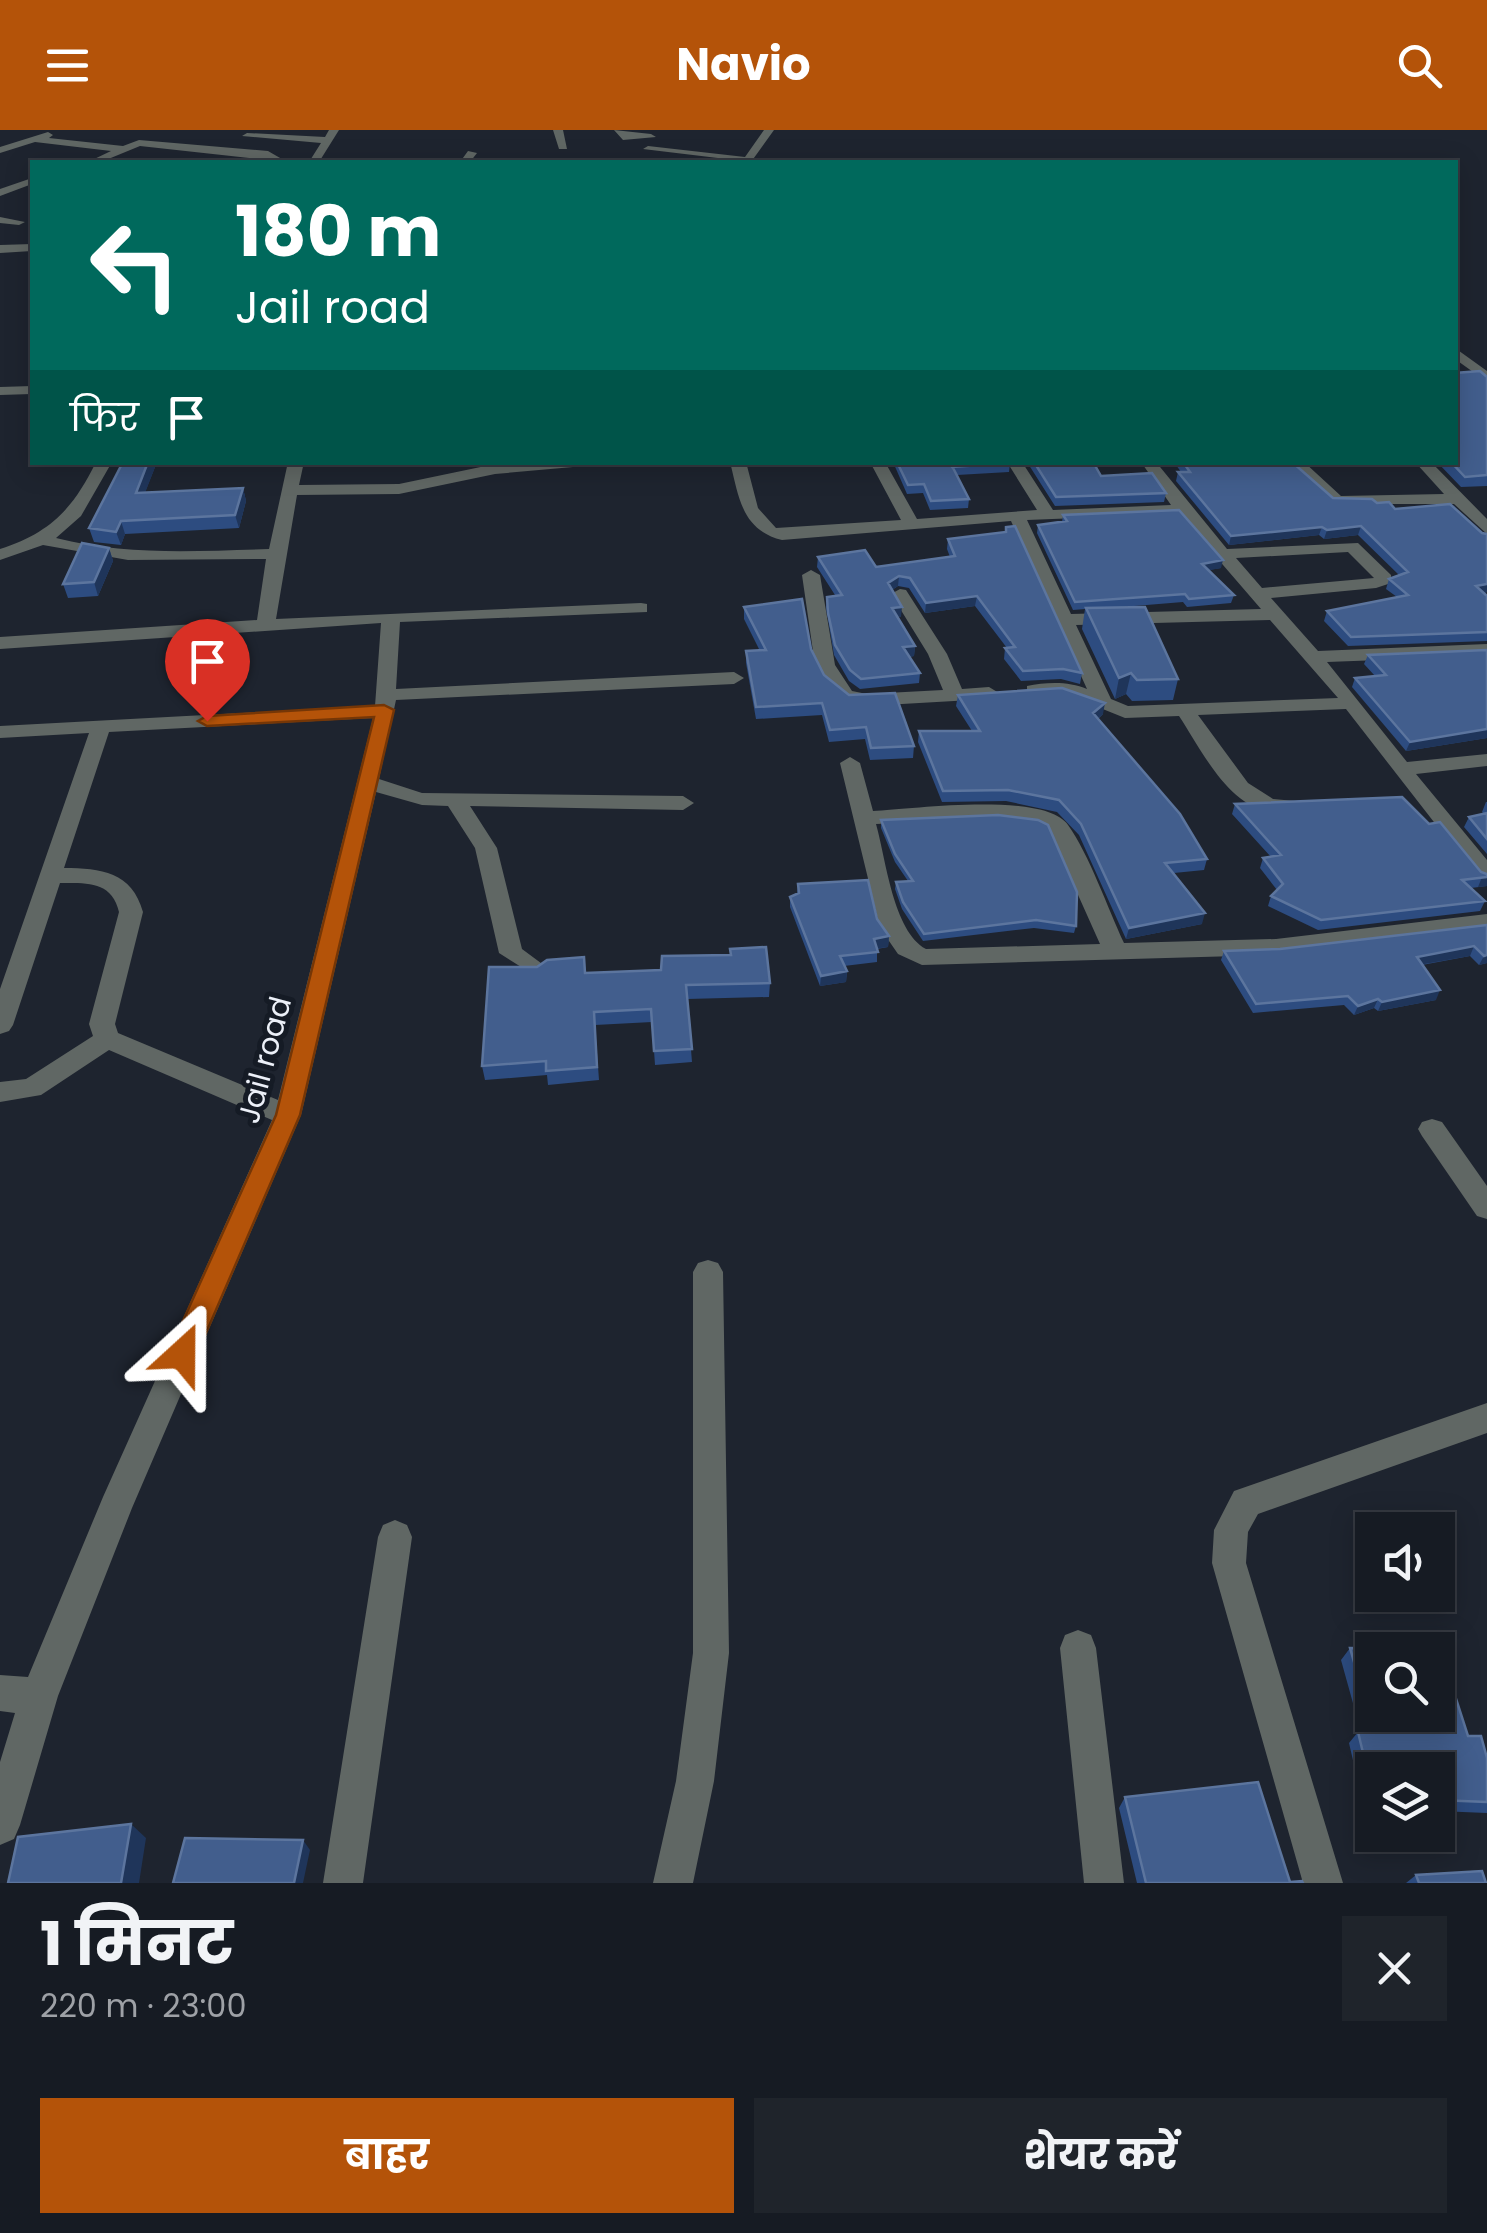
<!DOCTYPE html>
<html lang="hi">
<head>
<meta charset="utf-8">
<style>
  body { margin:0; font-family:Poppins,"Noto Sans Devanagari",sans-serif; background:#1f242b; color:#f1f3f6; height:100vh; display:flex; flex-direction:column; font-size:38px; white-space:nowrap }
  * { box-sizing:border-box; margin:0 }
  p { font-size:32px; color:#9ea1a6 }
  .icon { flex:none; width:55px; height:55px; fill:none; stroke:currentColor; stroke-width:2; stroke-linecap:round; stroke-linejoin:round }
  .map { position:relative; height:1753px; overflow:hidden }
  .side { display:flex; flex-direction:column; background:#161b23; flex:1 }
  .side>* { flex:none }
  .top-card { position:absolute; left:30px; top:30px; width:1428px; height:305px; border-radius:0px; box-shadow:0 5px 25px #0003,0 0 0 2px #353941; background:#00695c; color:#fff; overflow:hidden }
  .controls { position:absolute; left:1355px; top:1382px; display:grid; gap:20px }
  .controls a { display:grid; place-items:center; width:100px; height:100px; border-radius:0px; background:#161b23; box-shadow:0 5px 25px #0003,0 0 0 2px #353941; font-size:50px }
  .pin { position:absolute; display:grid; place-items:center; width:85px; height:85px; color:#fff; margin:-102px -42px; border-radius:50% 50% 50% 0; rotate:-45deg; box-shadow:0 0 10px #0007 }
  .pin .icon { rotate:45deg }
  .me { position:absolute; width:110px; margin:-55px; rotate:24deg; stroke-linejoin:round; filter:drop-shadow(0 0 8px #0008) }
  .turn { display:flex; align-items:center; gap:35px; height:210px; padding:0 40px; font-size:45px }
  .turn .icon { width:130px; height:130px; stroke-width:2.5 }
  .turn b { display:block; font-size:70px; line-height:85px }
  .then { display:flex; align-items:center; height:95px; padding:0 40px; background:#0003; gap:20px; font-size:38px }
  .round { display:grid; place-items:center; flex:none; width:105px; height:105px; border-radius:0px; background:#1f242b }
  .head { display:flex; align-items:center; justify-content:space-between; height:170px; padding:0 40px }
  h1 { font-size:60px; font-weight:700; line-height:75px }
  .action { display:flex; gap:20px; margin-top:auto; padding:20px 40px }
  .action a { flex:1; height:115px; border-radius:0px; background:#b45309; color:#fff; font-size:40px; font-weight:700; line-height:115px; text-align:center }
  .action a+a { background:#1f242b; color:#f1f3f6 }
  header { display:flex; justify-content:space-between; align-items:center; height:130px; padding:0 40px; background:#b45309; color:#fff; font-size:45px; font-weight:700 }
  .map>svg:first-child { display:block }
</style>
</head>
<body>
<header><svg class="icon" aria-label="menu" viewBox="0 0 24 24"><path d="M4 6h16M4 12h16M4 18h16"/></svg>Navio<svg class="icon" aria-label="search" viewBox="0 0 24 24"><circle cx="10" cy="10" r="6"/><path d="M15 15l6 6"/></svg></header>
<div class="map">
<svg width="1487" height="1753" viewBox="0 0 1487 1753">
  <rect width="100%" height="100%" fill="#1e242f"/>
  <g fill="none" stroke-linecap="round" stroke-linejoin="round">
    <path fill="#606764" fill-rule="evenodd" d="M329,0H339L319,32H309L321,13L242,6L247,3L325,7Z
      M553,0H563L567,19H559Z
      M614,0L651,4L656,7L623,10Z
      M764,0H774L751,32L643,19L648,16L745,27Z
      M48,2L53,5L49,8L123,16L139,10L268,21L287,32L140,16L101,32H88L111,21L35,12L0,23V17Z
      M468,21L477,23L470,32H460Z
      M32,48V54L0,66V59Z
      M0,87L25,92L19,95L0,93Z
      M32,114V121L0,123V115Z
      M1455,218L1487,241V252L1455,229Z
      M32,256V264L0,265V257Z
      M96,332H112L81,386L56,408C126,426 198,421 269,419L288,332H304L299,355L399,354L495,334L580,332L573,337L495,344L399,364L297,365L276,489L641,473L647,474V482L400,492L396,559L734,542L744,548L734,554L396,570L379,649L422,663L683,666L694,673L683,680L470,676L497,718L522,819L549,839L537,847L499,823L475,718L448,676L422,675L376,662L301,985L132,1378L58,1566L20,1695L14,1709L0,1715V1632L15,1583L0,1581V1545L28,1547L103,1367L272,990L109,920L41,965L0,972V952L26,949L93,906L89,894L119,782C112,751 87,753 60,753L13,895L9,901L0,904V859L89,603L0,608V596L375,576L381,493L0,519V507L257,490L266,429L128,430L43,415L0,430V419C50,403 73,379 96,332ZM373,588L278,970L118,903L115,894L143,782C132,742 101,738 64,738L109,602Z
      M730,332H746L758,378L776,398L901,390L870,332H885L917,389L1037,380L1007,332H1022L1053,380L1171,375L1141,332H1156L1227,419L1358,413L1391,445V453L1376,458L1271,468L1318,521L1487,514V526L1327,532L1407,632L1487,624V636L1416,644L1487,730V752L1479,750L1346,579L1198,585L1248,653L1273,669L1295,671L1298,676L1295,681C1236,695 1205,625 1179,586L1125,588L1068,565L1027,564V556C1046,552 1069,551 1087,559L1011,391L782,410C742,400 739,368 730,332ZM1179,384L1261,479L1071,484L1027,390ZM1348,422L1374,448L1262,458L1236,428ZM1270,490L1338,568L1128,576L1111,569L1076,495Z
      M1288,332H1304L1341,366L1444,364L1415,332H1431L1487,389V404L1454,374H1332L1320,367Z
      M811,440L820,445L835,535L852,561L867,564L943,560L928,524L891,464L900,459L906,460L947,524L962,559L989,557L999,563L989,569L867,576L838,570L815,535L802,445Z
      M850,627L860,633L873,681C912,679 1044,661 1068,695C1089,724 1108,779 1124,813L1276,809L1487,784V800L1276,825L922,835L898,824L880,798L840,633ZM997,689L1038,694L1049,700L1100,814L926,819C893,801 886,729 876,694Z
      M1432,989L1442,992L1487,1056V1089L1477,1086L1422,1006L1418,999L1422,992Z
      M708,1130L718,1133L723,1142L729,1523L714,1651L693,1753H653L676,1651L693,1523V1142L698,1133Z
      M1487,1273V1303L1258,1384L1248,1402L1246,1433L1343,1753H1303L1212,1433L1214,1400L1234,1361Z
      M395,1390L407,1395L412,1407L363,1753H323L378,1407L383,1395Z
      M1078,1500L1091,1505L1096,1518L1124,1753H1084L1060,1518L1065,1505Z"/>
  </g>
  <path fill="#2d4c80" d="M1487,247V356L1461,357L1437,332H1455Z
    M123,332H157L145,362L243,358L246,371L239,398L125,404L121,415L94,412L89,398Z
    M893,332H1010V333L1009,342L957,345L969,369L968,378L930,380L923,363L907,364Z
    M1027,332H1093L1101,346L1166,363L1164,372L1055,376Z
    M1174,332H1292L1333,368L1377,373L1487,404V462L1484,463L1487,466V511L1348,516L1324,491L1327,481L1397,467L1386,459L1389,449L1399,445L1358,405L1324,409L1319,405L1229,415L1176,351L1178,342H1181Z
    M1063,385L1221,438L1208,440L1234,465L1231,473L1187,477L1183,472L1110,478L1178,549L1173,570L1132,571L1126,564L1115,569L1082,499L1085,479L1073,480L1037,403L1038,395L1062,392Z
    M1006,397L1082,543L1080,554L1061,549L1021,551L1004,529L1005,518H1007L975,476L925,483L909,458L898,456L892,460L901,487H897L915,516L914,526L909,527L920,543L919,553L860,559L849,551L834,525L826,477L827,467L835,465L817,437L818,427L876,437L950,427L947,419L948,409L1005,402Z
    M109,418L113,431L98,466L68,468L63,454Z
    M744,477L811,519L824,545L914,616L913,628L870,630L865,609L829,612L822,585L756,589L746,533V521H760L744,489Z
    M1487,520V608L1406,621L1352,557L1355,548L1375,546L1364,534L1368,525Z
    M958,565L1103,584L1098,589L1207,729L1204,740L1174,743L1202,794L1126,809L1079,705L1057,682L1006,671L942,672L918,612L919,601H972L956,576Z
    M1486,672H1487V724L1464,697L1469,687L1484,684L1482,682Z
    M1235,674L1481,742L1487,756L1471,758L1485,771L1480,781L1318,800L1268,776L1271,766L1277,760L1260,738L1263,728L1271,727L1232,684Z
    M881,690L1076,796L1074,803L1034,798L923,811L902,779L895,759L896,752L908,751L895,732L881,698Z
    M798,754L877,789L889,806L888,817L877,819V832L844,836L847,841L846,852L820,856L790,777V767L797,764Z
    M1487,795V833L1479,835L1470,826L1422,835L1436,870L1378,881L1374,878L1354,885L1344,875L1253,883L1221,830L1224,821L1280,819Z
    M586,843L770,853L769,867L687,869L692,932L655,935L652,892L595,895L599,950L548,955L547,945L485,950L482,936Z
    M1350,1518L1468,1606L1487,1628V1683L1438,1681V1640H1372V1678H1364L1349,1613L1358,1602H1361L1341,1530Z
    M1125,1667L1290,1752L1303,1753H1137L1119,1678Z
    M1416,1745L1486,1753H1406Z"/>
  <path fill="#1f355a" d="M148,332H157L140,376L136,363Z
    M243,358L246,371L239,398L235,385Z
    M121,391L125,404L121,415L116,402Z
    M1361,396L1358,405L1324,409L1327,400Z
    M1322,397L1319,405L1229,415L1231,406Z
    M109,418L113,431L98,466L94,452Z
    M1223,430L1221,438L1200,442L1202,434Z
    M899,446L898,456L887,463L888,453Z
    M1487,454V462L1473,465L1476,456Z
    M977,466L975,476L925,483L926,473Z
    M902,477L901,487L891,488L892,478Z
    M915,516L914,526L902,528L903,517Z
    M1131,543L1126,564L1115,569L1119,548Z
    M1105,573L1103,584L1091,594L1093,583Z
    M1487,599V608L1406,621L1410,612Z
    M1482,747H1487V756L1478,757Z
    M1205,783L1202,794L1126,809L1129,798Z
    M889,806L888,817L873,819L874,809Z
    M1474,816L1470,826L1413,836L1417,827Z
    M1487,825V833L1479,835L1484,826Z
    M847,841L846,852L820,856L821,846Z
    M1440,860L1436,870L1378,881L1382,872Z
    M1378,869L1374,878L1354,885L1358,876Z
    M131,1694L146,1708L139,1753H121Z
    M303,1710L310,1720L303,1753H294Z"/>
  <path fill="#425e8d" stroke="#5c759e" stroke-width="2.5" fill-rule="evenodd" d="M1480,241L1487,247V345L1465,347L1451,332H1455V243Z
    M123,332H148L136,363L243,358L235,385L121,391L116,402L89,398Z
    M897,332H950L969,369L931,371L924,354L908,355Z
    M950,332H1010V333L952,337Z
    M1034,332H1093L1101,346L1152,343L1166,363L1056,367Z
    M1183,332H1292L1333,368L1372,369L1377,373L1389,372L1395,379L1450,374L1482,403L1487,404V454L1476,456L1487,466V502L1351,507L1327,481L1408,465L1389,449L1408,442L1361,396L1327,400L1322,397L1231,406L1178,342H1190Z
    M1179,380L1223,430L1202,434L1234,465L1189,469L1185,464L1075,472L1038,395L1067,391L1063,385Z
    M1015,396L1082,543L1063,539L1023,541L1005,518L1015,517L977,466L926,473L910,448L899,446L888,453L902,477L892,478L915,516L903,517L920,543L861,549L850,540L835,515L828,483L827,467L842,465L818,427L865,420L876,437L955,426L948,409L1006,402V397Z
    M82,413L109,418L94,452L63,454Z
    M802,469L811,519L824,545L849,565L895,563L914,616L871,618L866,597L830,600L822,573L756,577L746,521L766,520L744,477Z
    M1145,477L1178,549L1137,550L1131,543L1119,548L1086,478Z
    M1487,520V599L1410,612L1355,548L1386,545L1368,525Z
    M1062,558L1105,573L1093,583L1180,684L1207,729L1165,733L1205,783L1129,798L1081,694L1059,670L1008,660L943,661L919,601H980L958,565Z
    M1402,667L1429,694L1440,692L1481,742L1487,744V747L1462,750L1485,771L1321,790L1271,766L1283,754L1263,728L1281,725L1235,674Z
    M1487,683V709L1469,687Z
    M998,685L1038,690L1048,695L1077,762L1076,796L1036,790L924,804L903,772L896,752L913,751L895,724L881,690Z
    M868,750L877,789L889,806L874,809L878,822L840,826L847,841L821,846L790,767L799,763L798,754Z
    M1487,795V825L1484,826L1474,816L1417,827L1440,860L1382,872L1378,869L1358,876L1348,866L1256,874L1224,821L1280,819Z
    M766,817L770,853L686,855L692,919L654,921L651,879L594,882L597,937L546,941V931L482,936L489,837H537L547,830L584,827L585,843L661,840L662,826L731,825L730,819Z
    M1350,1518L1440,1519L1468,1606H1481L1487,1628V1672L1438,1670V1640H1372V1660L1358,1602H1374ZM1372,1520H1438V1585H1372Z
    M1258,1652L1290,1752L1302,1751L1303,1753H1146L1125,1667Z
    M131,1694L121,1753H8L18,1707Z
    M185,1708L303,1710L294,1753H173Z
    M1482,1741L1486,1753H1419L1416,1745Z"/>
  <path fill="#b45309" stroke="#753606" stroke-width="2.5" d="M384,575L394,580L300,985L197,1224L192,1233L182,1237L173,1233L168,1224L276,985L374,587L207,596L198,591L207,586Z"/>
  <g text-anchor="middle" stroke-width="10" stroke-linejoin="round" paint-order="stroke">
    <g font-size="30" fill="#ecf0f8" stroke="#151b25">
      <text transform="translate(265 930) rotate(-75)" y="10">Jail road</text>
    </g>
  </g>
</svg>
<div class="controls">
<a><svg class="icon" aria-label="sound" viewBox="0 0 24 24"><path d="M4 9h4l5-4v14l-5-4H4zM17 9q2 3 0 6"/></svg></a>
<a><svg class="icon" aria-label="search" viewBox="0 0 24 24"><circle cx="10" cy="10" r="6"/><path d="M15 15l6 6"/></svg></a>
<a><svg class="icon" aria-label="layers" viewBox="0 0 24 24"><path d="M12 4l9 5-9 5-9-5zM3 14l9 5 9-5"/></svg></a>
</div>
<div class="pin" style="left:207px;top:591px;background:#d93025"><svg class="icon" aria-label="arrive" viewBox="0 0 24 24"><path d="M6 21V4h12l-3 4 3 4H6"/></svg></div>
<svg class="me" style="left:182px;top:1224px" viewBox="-20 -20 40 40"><path d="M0-17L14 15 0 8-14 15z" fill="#b45309" stroke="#fff" stroke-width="4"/></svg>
<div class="top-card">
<div class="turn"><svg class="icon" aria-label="left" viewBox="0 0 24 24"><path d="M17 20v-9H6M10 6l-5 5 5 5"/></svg><div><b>180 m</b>Jail road</div></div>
<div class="then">फिर<svg class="icon" aria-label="arrive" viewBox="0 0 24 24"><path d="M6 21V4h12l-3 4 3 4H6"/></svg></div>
</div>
</div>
<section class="side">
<div class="head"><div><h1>1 मिनट</h1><p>220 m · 23:00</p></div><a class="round"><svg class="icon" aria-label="close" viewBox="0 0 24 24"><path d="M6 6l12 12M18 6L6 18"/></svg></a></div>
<div class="action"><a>बाहर</a><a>शेयर करें</a></div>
</section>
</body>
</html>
